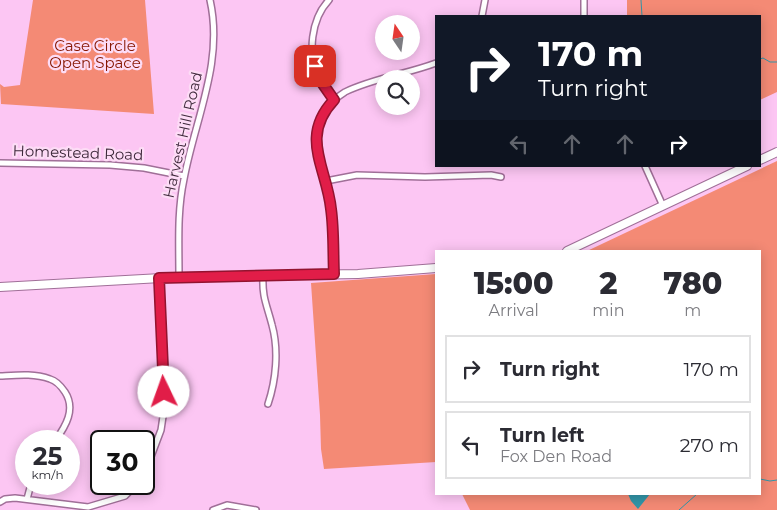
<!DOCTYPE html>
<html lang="en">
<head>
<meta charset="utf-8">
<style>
  body { margin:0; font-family:Montserrat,sans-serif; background:#f2f2f3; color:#2b2b33; height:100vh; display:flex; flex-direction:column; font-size:19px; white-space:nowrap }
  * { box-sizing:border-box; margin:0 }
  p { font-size:16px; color:#7c7c81 }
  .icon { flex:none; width:28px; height:28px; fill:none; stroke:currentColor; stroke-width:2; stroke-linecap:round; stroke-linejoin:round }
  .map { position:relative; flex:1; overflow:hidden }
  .panel { position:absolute; left:435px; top:250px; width:326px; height:245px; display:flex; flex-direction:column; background:#fff; border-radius:0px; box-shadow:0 2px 12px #0003 }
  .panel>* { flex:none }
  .banner { position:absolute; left:435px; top:15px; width:326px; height:152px; border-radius:0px; box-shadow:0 2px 12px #0003; background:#111827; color:#fff; overflow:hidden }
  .needle { width:32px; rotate:347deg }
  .fabs { position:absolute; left:375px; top:15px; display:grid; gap:10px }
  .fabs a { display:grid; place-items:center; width:45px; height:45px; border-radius:50%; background:#fff; box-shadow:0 2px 12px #0003; font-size:25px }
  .speed { position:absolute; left:15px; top:430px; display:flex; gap:10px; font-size:25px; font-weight:700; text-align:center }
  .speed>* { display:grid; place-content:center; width:65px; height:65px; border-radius:50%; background:#fff; box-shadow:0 2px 12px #0003; line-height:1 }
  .speed small { font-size:12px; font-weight:400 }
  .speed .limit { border:2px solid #111; border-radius:8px; background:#fff; color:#111 }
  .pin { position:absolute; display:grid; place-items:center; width:42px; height:42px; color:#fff; margin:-21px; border-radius:10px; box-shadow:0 2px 8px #0006 }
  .me { position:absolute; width:55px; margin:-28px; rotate:357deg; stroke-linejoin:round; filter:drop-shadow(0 0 4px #0008) }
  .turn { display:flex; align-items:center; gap:18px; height:105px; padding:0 20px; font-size:22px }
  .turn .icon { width:65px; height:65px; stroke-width:2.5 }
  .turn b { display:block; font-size:35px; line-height:42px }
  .lanes { display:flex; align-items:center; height:48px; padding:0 20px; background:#0003; justify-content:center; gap:25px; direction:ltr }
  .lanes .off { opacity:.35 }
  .eta { display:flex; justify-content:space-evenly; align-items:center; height:85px; text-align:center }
  .eta b { font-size:30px; font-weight:800; line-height:35px }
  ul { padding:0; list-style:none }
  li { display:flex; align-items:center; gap:15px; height:68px; margin:0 10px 8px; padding:0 10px; border:2px solid #e1e1e2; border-radius:0px }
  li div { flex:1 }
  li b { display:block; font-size:19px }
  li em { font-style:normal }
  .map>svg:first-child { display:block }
</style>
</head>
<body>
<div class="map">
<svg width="777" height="510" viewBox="0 0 777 510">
  <rect width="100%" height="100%" fill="#fcc6f3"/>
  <path fill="#f48a75" d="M33,0H145L154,114L1,104L0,84L4,87L20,85Z
    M627,0H777V92L760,100V16H627Z
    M777,161V510H470L462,494H760V251H587Z
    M436,274V462L324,469L321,449L320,415L311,283Z"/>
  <path fill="#3295a8" d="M628,494H650L638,509L631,501Z"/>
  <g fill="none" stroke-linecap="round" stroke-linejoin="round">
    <path stroke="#3295a8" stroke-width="1" d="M641,0L642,16
      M760,59L763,58L770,62H777
      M760,479L770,481L777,480
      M679,510L697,494"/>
    <g stroke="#a06f98" stroke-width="8">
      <path id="street" d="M329,0C311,19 307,54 319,77C323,85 329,92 334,100
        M584,0V16
        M482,16L485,0
        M0,163L110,165L144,168L184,176
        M645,166L663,206
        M326,181L357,175L425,177L491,175L501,177
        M334,274C333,253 334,231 331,209C328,174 307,153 322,117C327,106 335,98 345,92C374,78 407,74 436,63
        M263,276C262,298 267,305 272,325C279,350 276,380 268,404
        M179,277C179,243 177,212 184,179C195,119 224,62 210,0
        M0,376C17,375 34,373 50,379C57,381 61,386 65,392C76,409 66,426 55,441
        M144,475L161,430L165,403L159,278
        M27,499L31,484
        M0,502L5,499L15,498L88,507L125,496L137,484
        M213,510L227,505L256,510"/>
    </g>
    <g stroke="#a06f98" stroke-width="10">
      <path id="secondary" d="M760,160L777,152
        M567,251L747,166
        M0,287L179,277L358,274L436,268"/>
    </g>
    <use href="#street" stroke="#fff" stroke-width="5"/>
    <use href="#secondary" stroke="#fff" stroke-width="8"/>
  </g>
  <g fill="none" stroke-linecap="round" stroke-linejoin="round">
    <g stroke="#92132f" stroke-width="12">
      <path id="route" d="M164,392L159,278L334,274C333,253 334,230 331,209C327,168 299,137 334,100L318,77L315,66"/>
    </g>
    <use href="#route" stroke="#e11d48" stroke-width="9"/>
  </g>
  <g text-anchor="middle" stroke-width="4.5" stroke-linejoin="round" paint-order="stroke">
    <g font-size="15" fill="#861702" stroke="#fddcf6">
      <text x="95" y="51">Case Circle<tspan x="95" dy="17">Open Space</tspan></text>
    </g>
    <g font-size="15" fill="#3d283a" stroke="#fddcf6">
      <text transform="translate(183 135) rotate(-77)" y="5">Harvest Hill Road</text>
      <text transform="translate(78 153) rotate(2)" y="5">Homestead Road</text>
    </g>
  </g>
</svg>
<div class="fabs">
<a><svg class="needle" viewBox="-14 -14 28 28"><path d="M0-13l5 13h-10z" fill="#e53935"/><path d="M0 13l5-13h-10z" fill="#7c7c81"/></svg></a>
<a><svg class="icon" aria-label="search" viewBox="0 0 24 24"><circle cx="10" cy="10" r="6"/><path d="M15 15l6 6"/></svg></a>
</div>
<div class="speed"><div>25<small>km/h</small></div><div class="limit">30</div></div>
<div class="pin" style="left:315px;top:66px;background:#d93025"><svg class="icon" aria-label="arrive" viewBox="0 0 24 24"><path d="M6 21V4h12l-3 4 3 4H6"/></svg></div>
<svg class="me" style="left:164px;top:392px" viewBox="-20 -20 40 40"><circle r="19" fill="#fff"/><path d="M0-13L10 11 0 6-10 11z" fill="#e11d48"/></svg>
<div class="banner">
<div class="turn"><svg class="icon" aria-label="right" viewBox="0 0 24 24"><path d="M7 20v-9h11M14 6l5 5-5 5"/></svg><div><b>170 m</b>Turn right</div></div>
<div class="lanes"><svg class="icon off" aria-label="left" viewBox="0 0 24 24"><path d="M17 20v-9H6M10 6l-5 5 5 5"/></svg><svg class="icon off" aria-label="ahead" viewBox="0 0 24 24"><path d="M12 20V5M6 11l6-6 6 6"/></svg><svg class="icon off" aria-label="ahead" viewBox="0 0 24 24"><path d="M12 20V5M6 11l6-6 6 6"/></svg><svg class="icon" aria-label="right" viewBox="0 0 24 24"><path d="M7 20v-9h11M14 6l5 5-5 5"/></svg></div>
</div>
<section class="panel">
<div class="eta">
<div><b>15:00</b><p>Arrival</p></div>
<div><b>2</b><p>min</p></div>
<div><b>780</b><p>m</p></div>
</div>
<ul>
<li><svg class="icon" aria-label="right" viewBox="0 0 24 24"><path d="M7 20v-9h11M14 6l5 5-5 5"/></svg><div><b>Turn right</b></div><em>170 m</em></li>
<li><svg class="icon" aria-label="left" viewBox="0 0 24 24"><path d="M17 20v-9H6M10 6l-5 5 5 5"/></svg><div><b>Turn left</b><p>Fox Den Road</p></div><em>270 m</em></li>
</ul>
</section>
</div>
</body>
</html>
